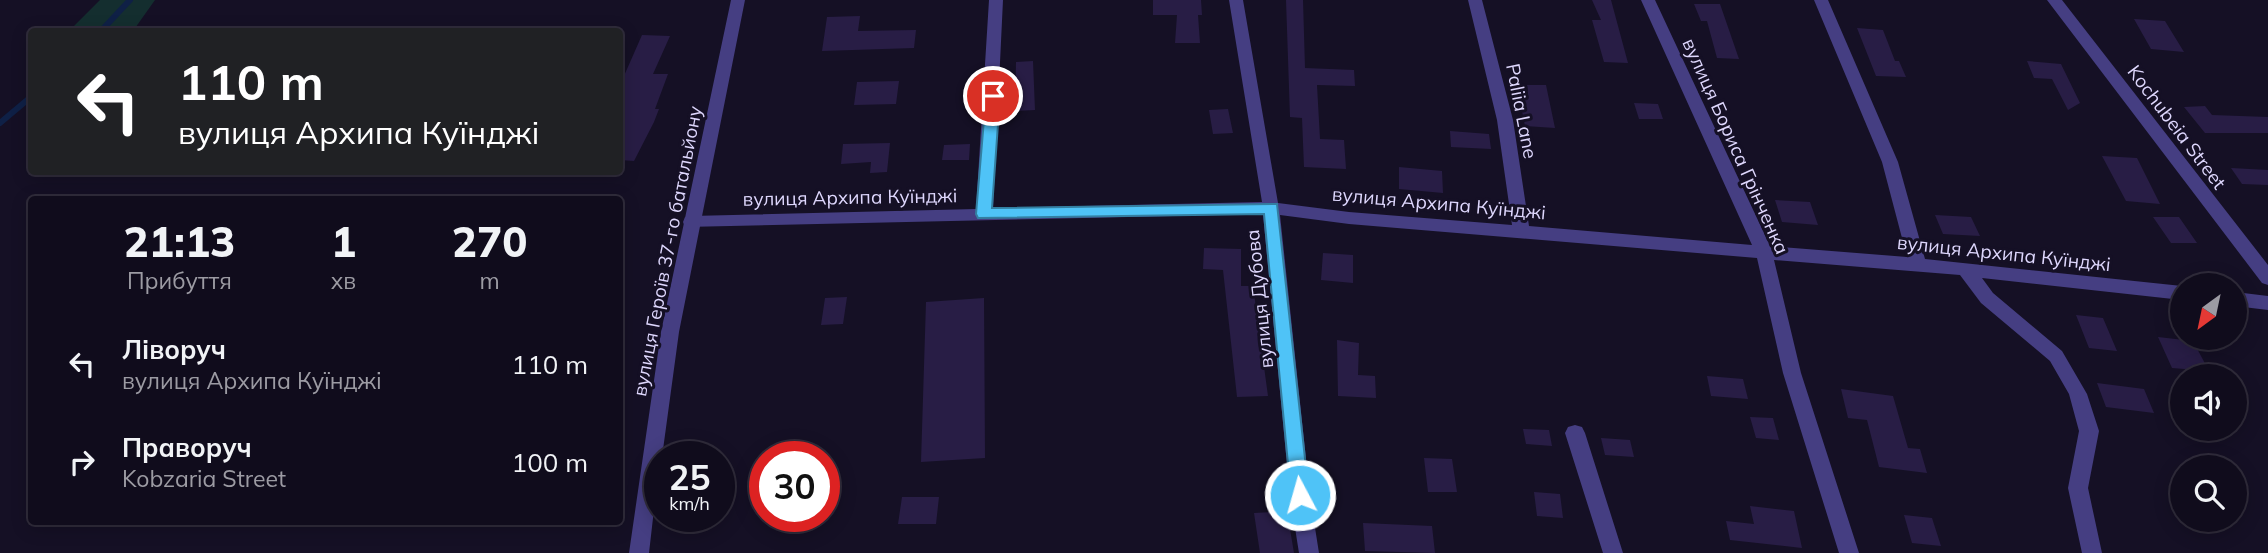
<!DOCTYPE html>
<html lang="uk">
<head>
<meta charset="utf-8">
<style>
  body { margin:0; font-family:Mulish,sans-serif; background:#1e1a29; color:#f1f3f6; height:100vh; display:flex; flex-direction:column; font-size:26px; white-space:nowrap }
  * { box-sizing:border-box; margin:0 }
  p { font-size:23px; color:#9c9ba3 }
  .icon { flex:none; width:38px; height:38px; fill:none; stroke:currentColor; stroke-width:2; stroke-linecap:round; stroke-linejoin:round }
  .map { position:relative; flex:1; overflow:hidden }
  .panel { position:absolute; left:28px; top:196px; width:595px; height:329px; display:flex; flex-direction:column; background:#100c1c; border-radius:7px; box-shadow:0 4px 18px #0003,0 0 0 2px #302c3b }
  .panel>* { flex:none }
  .top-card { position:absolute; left:28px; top:28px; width:595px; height:147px; border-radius:7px; box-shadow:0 4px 18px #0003,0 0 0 2px #302c3b; background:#202124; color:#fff; overflow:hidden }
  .needle { width:46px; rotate:213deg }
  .tools { position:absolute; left:2170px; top:273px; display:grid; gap:14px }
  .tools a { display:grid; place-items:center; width:77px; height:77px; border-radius:50%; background:#100c1c; box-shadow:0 4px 18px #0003,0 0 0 2px #302c3b; font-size:35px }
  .speed { position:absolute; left:644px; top:441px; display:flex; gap:14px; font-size:35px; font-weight:700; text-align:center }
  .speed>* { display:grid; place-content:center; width:91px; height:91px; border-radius:50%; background:#100c1c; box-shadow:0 4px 18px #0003,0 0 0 2px #302c3b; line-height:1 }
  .speed small { font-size:18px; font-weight:400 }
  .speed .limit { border:10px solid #d22; background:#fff; color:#111 }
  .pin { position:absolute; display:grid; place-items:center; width:60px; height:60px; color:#fff; margin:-30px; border:4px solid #fff; border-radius:50%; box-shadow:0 2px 7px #0007 }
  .me { position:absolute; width:77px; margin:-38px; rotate:354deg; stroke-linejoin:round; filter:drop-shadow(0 0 5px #0008) }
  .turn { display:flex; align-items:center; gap:24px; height:147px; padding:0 35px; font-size:32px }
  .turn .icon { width:91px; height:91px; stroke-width:2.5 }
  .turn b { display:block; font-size:49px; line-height:60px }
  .eta { display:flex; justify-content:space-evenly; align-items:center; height:119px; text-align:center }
  .eta b { font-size:42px; font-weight:800; line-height:49px }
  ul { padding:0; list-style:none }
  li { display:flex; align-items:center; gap:21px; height:98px; padding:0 35px }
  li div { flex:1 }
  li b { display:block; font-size:26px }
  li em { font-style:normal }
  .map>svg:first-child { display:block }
</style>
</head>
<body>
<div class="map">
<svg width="2268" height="553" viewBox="0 0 2268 553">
  <rect width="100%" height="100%" fill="#151025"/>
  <path fill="#142e2f" d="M100,0H155L133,31H69Z"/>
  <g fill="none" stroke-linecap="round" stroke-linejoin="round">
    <path stroke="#0f2046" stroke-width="6" d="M100,32L130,0
      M0,123L32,96"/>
  </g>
  <path fill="#281d45" d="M1153,0H1201L1202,15H1198L1200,43H1175L1177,15H1153Z
    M1286,0H1303L1305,68L1354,70L1355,86L1317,85L1320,139L1344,140L1346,169L1304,167L1302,118L1290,117Z
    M1592,0H1611L1628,63L1604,62L1592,20H1601Z
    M1694,4H1720L1739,59L1717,58L1707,21H1701Z
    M860,16L858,31L916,30L914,48L822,51L827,17Z
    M2134,19L2165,21L2184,52L2151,49Z
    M1857,28L1883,30L1895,61H1899L1906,77L1876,76Z
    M642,35L670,36L653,74H668L655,109H659L654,122L634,161L620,160V85Z
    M1033,61L1035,110L1015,111L1016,62Z
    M2027,61L2061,64L2080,103L2068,110L2052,79L2034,78Z
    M899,81L896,104L854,105L857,82Z
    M1527,85H1546L1555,128L1525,126L1518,91H1528Z
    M1634,103L1658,104L1663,119H1639Z
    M2205,106L2212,115L2268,117V133H2205L2184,107Z
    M1228,109L1233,133L1213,134L1209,110Z
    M1450,131L1489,134L1491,149L1451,147Z
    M890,143L887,172L870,173L871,162L841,164L843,144Z
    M970,144L969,160H942L944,145Z
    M2102,156L2137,158L2160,204L2126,201Z
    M1399,167L1442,171L1443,193L1399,189Z
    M2231,168L2268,170V185L2242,184Z
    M1775,200L1810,202L1818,225L1782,222Z
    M1935,215L1971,217L1980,236L1943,234Z
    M2153,217H2179L2197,243H2171Z
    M1204,248L1241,249V286H1253L1268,396L1237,397L1223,270L1203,269Z
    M1323,253L1353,255V283L1321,280Z
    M847,297L843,324L821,325L825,298Z
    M984,298L985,458L921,462L926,302Z
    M2076,315L2103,318L2117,351L2089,348Z
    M2158,337L2193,341L2209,371L2172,368Z
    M1337,340L1359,343L1358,375L1375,376L1376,398L1338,396Z
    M1707,376L1743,379L1748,399L1711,396Z
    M2097,383L2144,389L2154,413L2106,407Z
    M1841,389L1893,396L1908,448L1920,449L1927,473L1879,467L1867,420L1848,418Z
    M1750,417L1773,418L1779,440L1756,438Z
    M1523,429L1549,430L1552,446L1526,444Z
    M1601,438L1630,440L1634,457L1605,455Z
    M1424,458L1452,459L1457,492H1428Z
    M1534,492L1560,494L1563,518L1537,516Z
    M902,497H939L936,524H898Z
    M1750,506L1794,511L1802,548L1730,540L1726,521L1754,524Z
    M1287,511L1294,553H1260L1254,513Z
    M1904,515L1932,518L1941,546L1912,543Z
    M1363,523L1432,526L1435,553L1365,551Z"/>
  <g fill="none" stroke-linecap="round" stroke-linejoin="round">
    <path fill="#453e82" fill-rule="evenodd" d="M989,0H1003L993,208L1262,202L1229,0H1243L1278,203L1349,212L1512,225L1497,120L1468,0H1482L1513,120L1529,226L1752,245L1641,0H1655L1770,246L1907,257L1882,162L1814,0H1828L1898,162L1925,259L2182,286V300L1982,278L1993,293L2062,351L2087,394L2099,431L2088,488L2102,553H2082L2068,488L2079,431L2069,394L2050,361L1981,303L1960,275L1774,260L1801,373L1859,553H1839L1783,373L1757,258L1349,224L1280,215L1310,496L1319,553H1299L1290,496L1263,214L685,227L683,222L685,217L691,216L976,209Z
      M2047,0H2062L2268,265V285L2262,283Z
      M2235,292L2268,296V310L2235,306Z
      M1575,425L1582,427L1585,433L1623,553H1603L1565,433L1568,427Z"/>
    <path fill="#453e82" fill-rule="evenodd" d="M731,0H745L679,332L662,457H660L649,553H629L661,332Z"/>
  </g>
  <path fill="#4fc3f7" stroke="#337fa1" stroke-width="2" d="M993,91L1000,96L992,208L1277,204L1309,495L1307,501L1300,504L1294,501L1291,495L1264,214L978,218L976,214L986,96Z"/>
  <g text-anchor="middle" stroke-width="6" stroke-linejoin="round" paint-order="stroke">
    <g font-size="19" fill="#ded7fd" stroke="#151025">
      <text transform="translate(1522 111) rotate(79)" y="7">Paliia Lane</text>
      <text transform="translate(2177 127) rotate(53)" y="7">Kochubeia Street</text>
      <text transform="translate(1736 146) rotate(66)" y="7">вулиця Бориса Грінченка</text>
      <text transform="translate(850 197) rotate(-1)" y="7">вулиця Архипа Куїнджі</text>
      <text transform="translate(1439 203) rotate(5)" y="7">вулиця Архипа Куїнджі</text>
      <text transform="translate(667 251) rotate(-79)" y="7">вулиця Героїв 37-го батальйону</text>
      <text transform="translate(2004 253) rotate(6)" y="7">вулиця Архипа Куїнджі</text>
      <text transform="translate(1259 299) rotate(-96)" y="7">вулиця Дубова</text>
    </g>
  </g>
</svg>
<div class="tools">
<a><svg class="needle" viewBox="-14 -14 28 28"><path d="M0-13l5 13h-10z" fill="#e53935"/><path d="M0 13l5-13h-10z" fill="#9c9ba3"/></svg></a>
<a><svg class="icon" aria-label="sound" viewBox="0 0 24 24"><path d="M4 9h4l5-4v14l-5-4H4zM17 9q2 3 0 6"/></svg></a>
<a><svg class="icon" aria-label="search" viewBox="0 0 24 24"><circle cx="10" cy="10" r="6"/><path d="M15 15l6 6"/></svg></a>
</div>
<div class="speed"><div>25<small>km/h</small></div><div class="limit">30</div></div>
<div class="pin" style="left:993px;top:96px;background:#d93025"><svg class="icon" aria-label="arrive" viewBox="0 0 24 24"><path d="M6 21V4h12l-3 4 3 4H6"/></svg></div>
<svg class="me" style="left:1300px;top:495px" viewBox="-20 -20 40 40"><circle r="17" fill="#4fc3f7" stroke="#fff" stroke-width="3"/><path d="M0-11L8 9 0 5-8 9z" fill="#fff"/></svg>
<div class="top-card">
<div class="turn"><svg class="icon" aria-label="left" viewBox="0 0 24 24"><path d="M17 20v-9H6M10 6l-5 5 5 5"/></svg><div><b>110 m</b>вулиця Архипа Куїнджі</div></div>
</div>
<section class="panel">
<div class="eta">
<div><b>21:13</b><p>Прибуття</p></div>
<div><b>1</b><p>хв</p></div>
<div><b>270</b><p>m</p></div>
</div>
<ul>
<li><svg class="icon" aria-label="left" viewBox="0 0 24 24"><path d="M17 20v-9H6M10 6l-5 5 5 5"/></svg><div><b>Ліворуч</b><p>вулиця Архипа Куїнджі</p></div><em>110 m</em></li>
<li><svg class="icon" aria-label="right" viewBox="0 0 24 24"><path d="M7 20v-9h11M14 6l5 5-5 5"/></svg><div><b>Праворуч</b><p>Kobzaria Street</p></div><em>100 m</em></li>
</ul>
</section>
</div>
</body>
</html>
